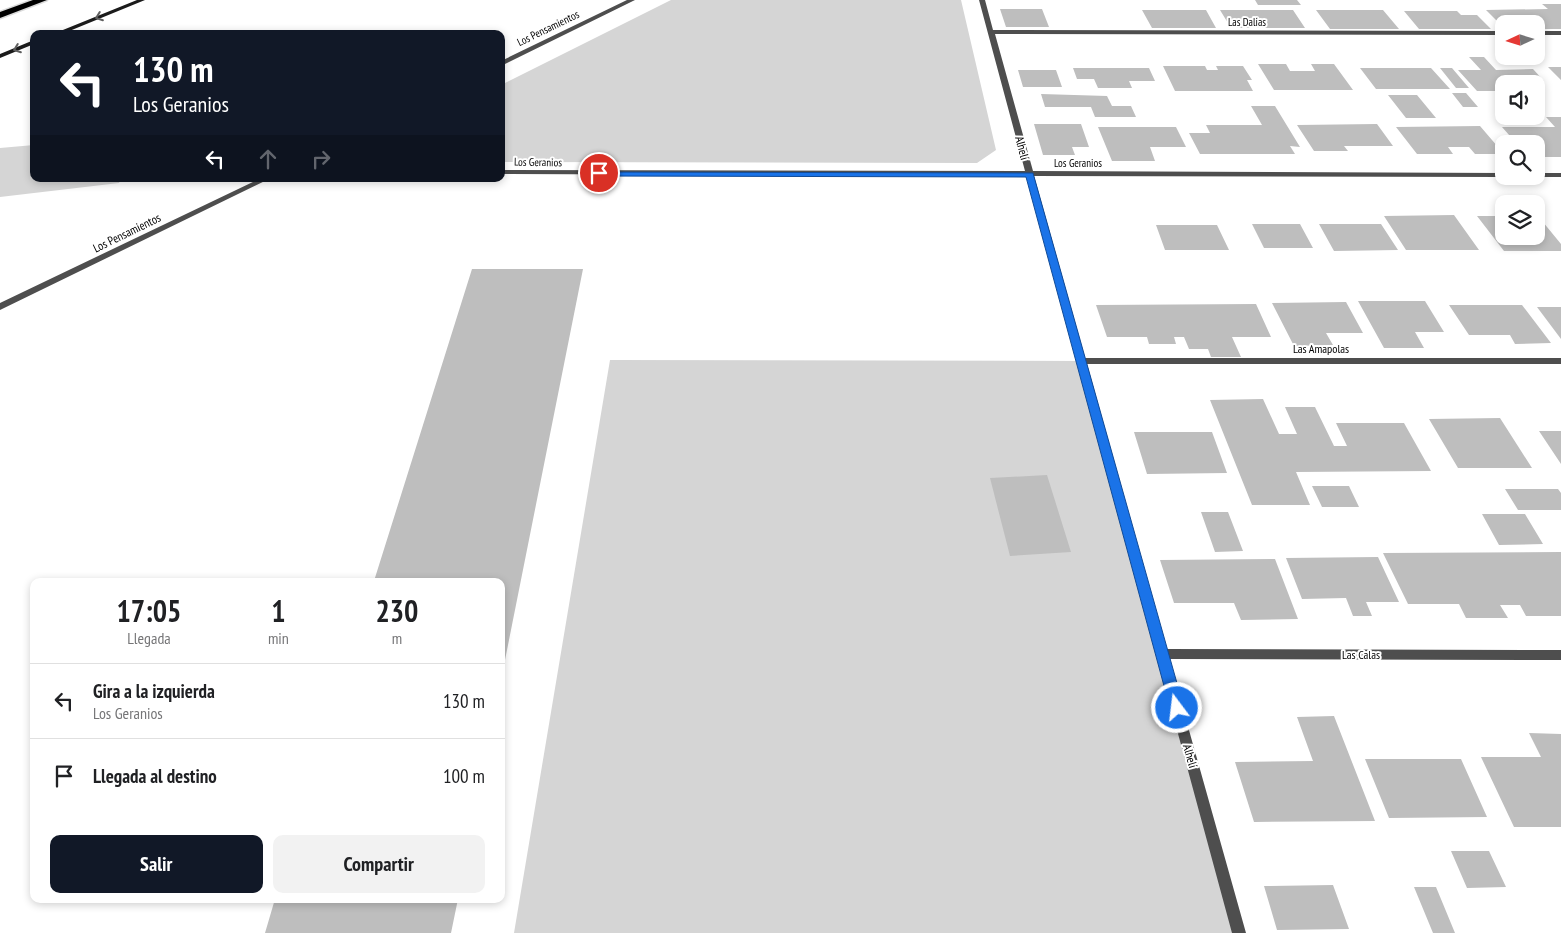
<!DOCTYPE html>
<html lang="es">
<head>
<meta charset="utf-8">
<style>
  body { margin:0; font-family:"PT Sans Narrow",sans-serif; background:#f2f2f2; color:#202124; height:100vh; display:flex; flex-direction:column; font-size:19px; white-space:nowrap }
  * { box-sizing:border-box; margin:0 }
  p { font-size:16px; color:#757577 }
  .icon { flex:none; width:28px; height:28px; fill:none; stroke:currentColor; stroke-width:2; stroke-linecap:round; stroke-linejoin:round }
  .map { position:relative; flex:1; overflow:hidden }
  .side { position:absolute; left:30px; top:578px; width:475px; height:325px; display:flex; flex-direction:column; background:#fff; border-radius:10px; box-shadow:0 2px 8px #0003 }
  .side>* { flex:none }
  .guide { position:absolute; left:30px; top:30px; width:475px; height:152px; border-radius:10px; box-shadow:0 2px 8px #0003; background:#111827; color:#fff; overflow:hidden }
  .needle { width:32px; rotate:266deg }
  .fabs { position:absolute; left:1495px; top:15px; display:grid; gap:10px }
  .fabs a { display:grid; place-items:center; width:50px; height:50px; border-radius:10px; background:#fff; box-shadow:0 2px 8px #0003; font-size:25px }
  .pin { position:absolute; display:grid; place-items:center; width:42px; height:42px; color:#fff; margin:-21px; border:2px solid #fff; border-radius:50%; box-shadow:0 1px 5px #0007 }
  .me { position:absolute; width:55px; margin:-28px; rotate:345deg; stroke-linejoin:round; filter:drop-shadow(0 0 4px #0008) }
  .turn { display:flex; align-items:center; gap:18px; height:105px; padding:0 20px; font-size:22px }
  .turn .icon { width:65px; height:65px; stroke-width:2.5 }
  .turn b { display:block; font-size:35px; line-height:42px }
  .lanes { display:flex; align-items:center; height:48px; padding:0 20px; background:#0003; justify-content:center; gap:25px; direction:ltr }
  .lanes .off { opacity:.35 }
  .eta { display:flex; justify-content:space-evenly; align-items:center; height:85px; text-align:center }
  .eta b { font-size:30px; font-weight:800; line-height:35px }
  .button { display:flex; gap:10px; margin-top:auto; padding:10px 20px }
  .button a { flex:1; height:58px; border-radius:10px; background:#111827; color:#fff; font-size:20px; font-weight:800; line-height:58px; text-align:center }
  .button a+a { background:#f2f2f2; color:#202124 }
  ul { padding:0; list-style:none }
  li { display:flex; align-items:center; gap:15px; height:75px; padding:0 20px; border-top:1px solid #e0e0e0 }
  li div { flex:1 }
  li b { display:block; font-size:19px }
  li em { font-style:normal }
  .map>svg:first-child { display:block }
</style>
</head>
<body>
<div class="map">
<svg width="1561" height="933" viewBox="0 0 1561 933">
  <rect width="100%" height="100%" fill="#fff"/>
  <path fill="#d5d5d5" d="M671,0H961L996,150L977,163L501,162V85Z
    M34,145V179H121L119,183L0,197V148Z
    M610,360L1081,361L1239,933H514Z"/>
  <path fill="#bebebe" d="M1255,0H1297L1301,5H1258Z
    M1542,4H1561V29H1536V24H1504V28L1486,10L1548,9Z
    M1000,9H1042L1049,27H1006Z
    M1142,10H1206L1216,28H1152Z
    M1220,10H1293L1305,28H1231Z
    M1316,10H1383L1399,29H1330Z
    M1404,11H1457L1461,15H1477L1491,29H1419Z
    M1469,57H1484L1496,70L1533,69L1544,81H1515L1517,84H1504V91H1477L1458,70H1481Z
    M1258,64H1286L1290,71H1315L1311,64H1334L1353,90H1274Z
    M1163,66H1205L1207,70H1218L1216,66H1243L1252,80H1247L1253,91H1175Z
    M1548,67H1561V80Z
    M1073,68H1149L1155,81H1129L1132,88H1098L1094,79H1077Z
    M1360,68H1431L1450,89H1376Z
    M1440,68H1452L1469,88H1456Z
    M1018,70H1056L1062,87H1023Z
    M1452,93H1466L1478,107H1463Z
    M1041,94L1107,96L1112,106H1131L1136,117H1095L1091,107H1045Z
    M1388,95H1417L1436,118H1406Z
    M1251,106H1275L1300,147L1290,146L1295,154H1200L1189,133H1210L1206,125H1262Z
    M1546,117H1561V157H1536V144H1517L1502,127H1555Z
    M1034,124H1081L1089,147H1072L1075,155H1043Z
    M1377,124L1393,146H1344L1348,151H1314L1297,125Z
    M1480,126L1504,154H1475L1469,147H1448L1453,154H1417L1396,127Z
    M1098,127H1176L1186,147H1150L1155,161H1112Z
    M1454,215L1479,250H1406L1384,216Z
    M1477,216H1504V236H1536L1538,216L1561,244V251H1504Z
    M1252,224H1300L1313,248H1264Z
    M1319,224H1381L1398,250L1334,251Z
    M1156,225H1217L1229,250H1165Z
    M472,269H583L502,675L501,581H374Z
    M1358,301H1425L1444,332H1415L1424,348H1384Z
    M1346,302L1363,333H1326L1333,345L1294,346L1272,303Z
    M1256,304L1271,337H1232L1241,357H1211L1208,349H1189L1184,337H1174L1176,344H1149L1147,337H1107L1096,305Z
    M1449,305H1522L1551,343L1515,344L1510,335H1469Z
    M1537,307H1561V339Z
    M1263,399L1279,434H1297L1285,407H1315L1334,446H1347L1336,423H1404L1431,471L1296,472L1310,505H1252L1210,400Z
    M1500,418L1532,468H1458L1429,419Z
    M1539,431H1561V464Z
    M1134,432H1212L1227,473L1147,474Z
    M1047,475L1071,552L1010,556L990,478Z
    M1312,486H1349L1359,507H1322Z
    M1505,489H1558L1561,493V510H1518Z
    M1201,512H1228L1243,551L1215,552Z
    M1482,514H1525L1543,544L1499,545Z
    M1561,552V616H1526L1520,605H1500L1508,618H1466L1459,604H1408L1383,553Z
    M1378,557L1399,602H1366L1372,616H1353L1346,598L1302,599L1286,558Z
    M1275,559L1298,619L1241,620L1234,603H1174L1160,560Z
    M1334,716L1375,821L1254,822L1235,762L1313,761L1297,717Z
    M1529,733L1561,734V827H1514L1481,757H1541Z
    M1365,759H1461L1487,817L1389,818Z
    M1451,851H1489L1506,887L1467,888Z
    M1333,885L1349,929L1277,930L1264,886Z
    M1414,887H1436L1455,933H1433Z
    M275,899H458L451,933H265Z"/>
  <g fill="none" stroke-linecap="round" stroke-linejoin="round">
    <g stroke="#dbdbdb" stroke-width="3">
      <path id="highway" d="M33,0H47L0,18V12Z"/>
    </g>
    <path fill="#4e4e4e" fill-rule="evenodd" d="M627,0H635L501,66V61Z
      M979,0H985L993,30L1504,31V35L995,34L1033,171L1504,173V176H1507L1504,177L1034,176L1085,358H1561V364H1087L1166,649L1561,650V660L1169,659L1246,933H1232L1027,176L501,174V170L1025,171Z
      M1536,31H1561V35H1536Z
      M1536,173H1561V177H1533L1536,176Z
      M259,179H269L0,310V303Z"/>
    <path fill="#1b1b1b" fill-rule="evenodd" d="M137,0H145L62,34H53Z
      M34,40V44L0,58V54Z"/>
    <use href="#highway" fill="#000" fill-rule="evenodd"/>
  </g>
  <defs><path id="oneway-chevron" d="M-2-3.5L2.5 0L-2 3.5" fill="none" stroke-width="1.6" stroke-linecap="round" stroke-linejoin="round" transform="scale(1.25)"/></defs>
  <g stroke="#5f5f5f">
    <use href="#oneway-chevron" transform="translate(99 17) rotate(159)"/>
    <use href="#oneway-chevron" transform="translate(17 49) rotate(159)"/>
  </g>
  <path fill="#1a73e8" stroke="#114b97" d="M596,172L1033,173L1184,708L1182,713L1177,715L1172,713L1170,708L1026,177L599,176L596,175Z"/>
  <g text-anchor="middle" stroke-width="4" stroke-linejoin="round" paint-order="stroke">
    <g font-size="11" fill="#000" stroke="#fff">
      <text x="1247" y="26">Las Dalias</text>
      <text transform="translate(548 28) rotate(-26)" y="4">Los Pensamientos</text>
      <text transform="translate(538 162) rotate(1)" y="4">Los Geranios</text>
      <text x="1078" y="167">Los Geranios</text>
    </g>
    <g font-size="12" fill="#000" stroke="#fff">
      <text transform="translate(1022 148) rotate(75)" y="4">Alhelí</text>
      <text transform="translate(127 233) rotate(-26)" y="4">Los Pensamientos</text>
      <text x="1321" y="353">Las Amapolas</text>
      <text x="1361" y="659">Las Calas</text>
      <text transform="translate(1190 756) rotate(74)" y="4">Alhelí</text>
    </g>
  </g>
</svg>
<div class="fabs">
<a><svg class="needle" viewBox="-14 -14 28 28"><path d="M0-13l5 13h-10z" fill="#e53935"/><path d="M0 13l5-13h-10z" fill="#757577"/></svg></a>
<a><svg class="icon" aria-label="sound" viewBox="0 0 24 24"><path d="M4 9h4l5-4v14l-5-4H4zM17 9q2 3 0 6"/></svg></a>
<a><svg class="icon" aria-label="search" viewBox="0 0 24 24"><circle cx="10" cy="10" r="6"/><path d="M15 15l6 6"/></svg></a>
<a><svg class="icon" aria-label="layers" viewBox="0 0 24 24"><path d="M12 4l9 5-9 5-9-5zM3 14l9 5 9-5"/></svg></a>
</div>
<div class="pin" style="left:599px;top:173px;background:#d93025"><svg class="icon" aria-label="arrive" viewBox="0 0 24 24"><path d="M6 21V4h12l-3 4 3 4H6"/></svg></div>
<svg class="me" style="left:1177px;top:708px" viewBox="-20 -20 40 40"><circle r="17" fill="#1a73e8" stroke="#fff" stroke-width="3"/><path d="M0-11L8 9 0 5-8 9z" fill="#fff"/></svg>
<div class="guide">
<div class="turn"><svg class="icon" aria-label="left" viewBox="0 0 24 24"><path d="M17 20v-9H6M10 6l-5 5 5 5"/></svg><div><b>130 m</b>Los Geranios</div></div>
<div class="lanes"><svg class="icon" aria-label="left" viewBox="0 0 24 24"><path d="M17 20v-9H6M10 6l-5 5 5 5"/></svg><svg class="icon off" aria-label="ahead" viewBox="0 0 24 24"><path d="M12 20V5M6 11l6-6 6 6"/></svg><svg class="icon off" aria-label="right" viewBox="0 0 24 24"><path d="M7 20v-9h11M14 6l5 5-5 5"/></svg></div>
</div>
<section class="side">
<div class="eta">
<div><b>17:05</b><p>Llegada</p></div>
<div><b>1</b><p>min</p></div>
<div><b>230</b><p>m</p></div>
</div>
<ul>
<li><svg class="icon" aria-label="left" viewBox="0 0 24 24"><path d="M17 20v-9H6M10 6l-5 5 5 5"/></svg><div><b>Gira a la izquierda</b><p>Los Geranios</p></div><em>130 m</em></li>
<li><svg class="icon" aria-label="arrive" viewBox="0 0 24 24"><path d="M6 21V4h12l-3 4 3 4H6"/></svg><div><b>Llegada al destino</b></div><em>100 m</em></li>
</ul>
<div class="button"><a>Salir</a><a>Compartir</a></div>
</section>
</div>
</body>
</html>
